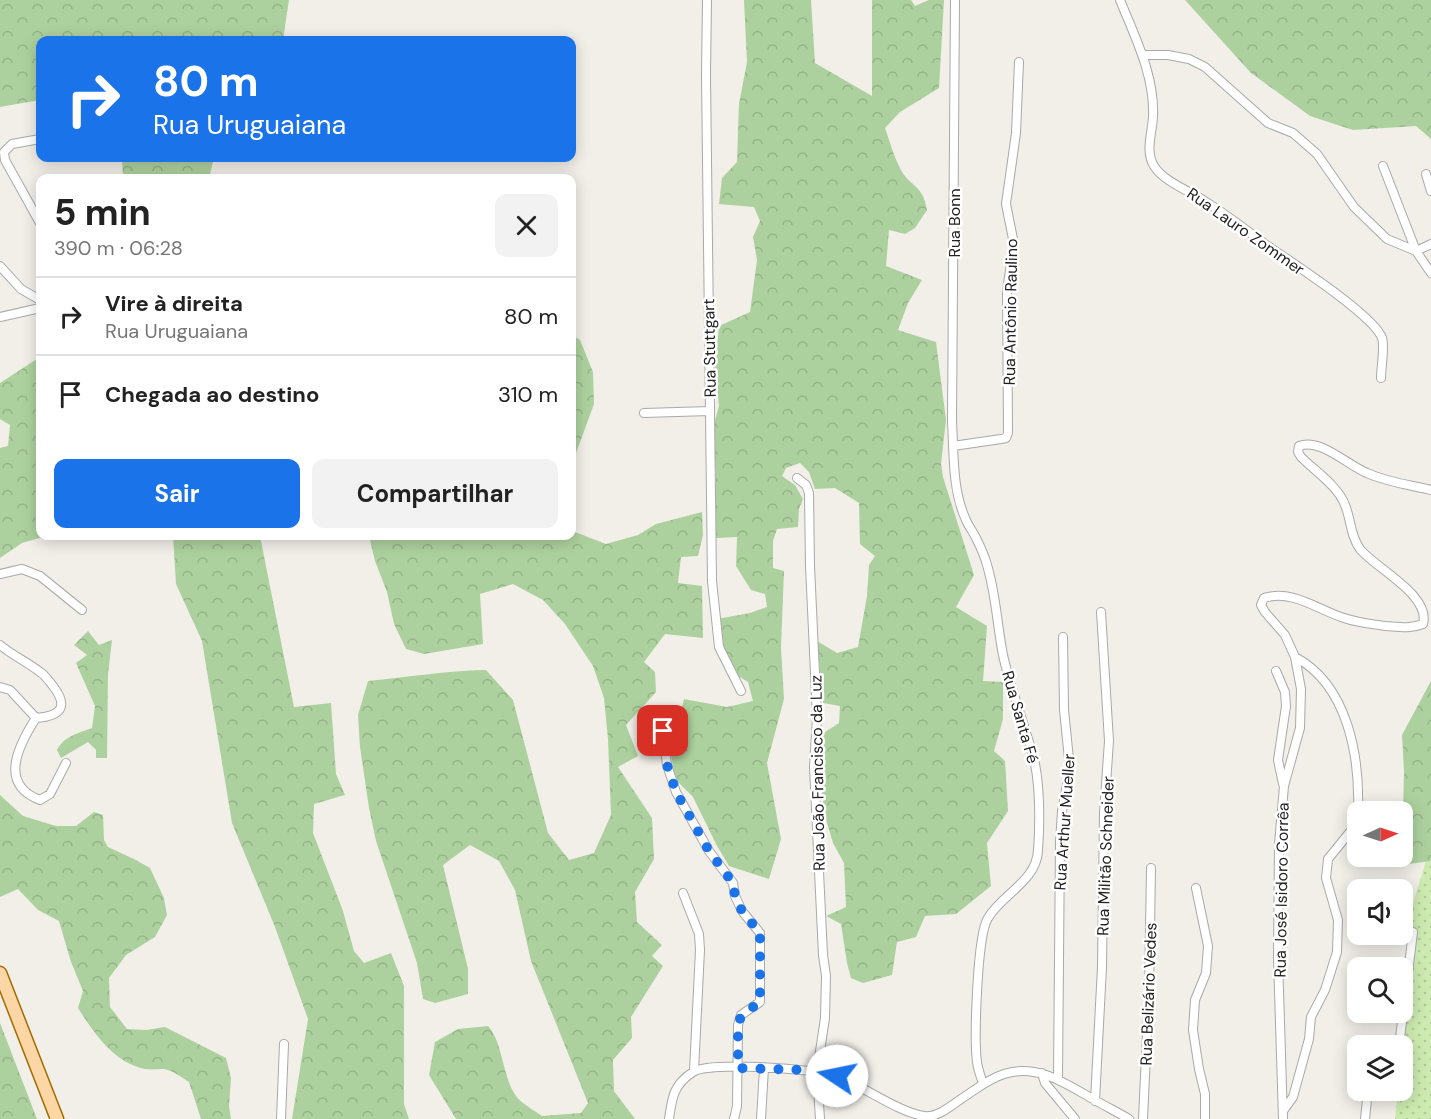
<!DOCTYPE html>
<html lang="pt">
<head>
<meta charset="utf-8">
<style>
  body { margin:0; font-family:"DM Sans",sans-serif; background:#f2f2f2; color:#222; height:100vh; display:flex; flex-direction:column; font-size:22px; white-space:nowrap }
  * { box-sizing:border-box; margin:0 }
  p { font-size:20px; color:#767676 }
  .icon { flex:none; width:33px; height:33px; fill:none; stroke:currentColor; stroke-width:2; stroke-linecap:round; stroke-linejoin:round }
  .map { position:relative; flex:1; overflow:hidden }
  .side { position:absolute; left:36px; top:174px; width:540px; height:366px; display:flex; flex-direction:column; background:#fff; border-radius:12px; box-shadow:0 3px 15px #0003 }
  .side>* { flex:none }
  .banner { position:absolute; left:36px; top:36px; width:540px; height:126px; border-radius:12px; box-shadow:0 3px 15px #0003; background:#1a73e8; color:#fff; overflow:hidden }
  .needle { width:39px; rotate:87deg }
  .fabs { position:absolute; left:1347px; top:801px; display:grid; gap:12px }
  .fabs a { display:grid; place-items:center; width:66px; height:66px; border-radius:12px; background:#fff; box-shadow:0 3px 15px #0003; font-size:30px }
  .pin { position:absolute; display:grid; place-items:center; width:51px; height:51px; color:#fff; margin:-26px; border-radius:12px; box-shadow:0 3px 9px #0006 }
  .me { position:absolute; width:66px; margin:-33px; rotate:281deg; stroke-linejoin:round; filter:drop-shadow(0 0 4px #0008) }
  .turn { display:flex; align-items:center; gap:21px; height:126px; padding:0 18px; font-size:27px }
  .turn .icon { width:78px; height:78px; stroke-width:2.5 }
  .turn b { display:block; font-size:42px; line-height:51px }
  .round { display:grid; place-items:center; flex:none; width:63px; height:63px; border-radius:12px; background:#f2f2f2 }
  .overview { display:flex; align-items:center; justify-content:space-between; height:102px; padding:0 18px }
  h1 { font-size:36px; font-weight:700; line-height:45px }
  .action { display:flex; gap:12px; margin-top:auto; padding:12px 18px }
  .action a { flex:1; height:69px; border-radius:12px; background:#1a73e8; color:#fff; font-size:24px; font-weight:700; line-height:69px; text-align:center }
  .action a+a { background:#f2f2f2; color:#222 }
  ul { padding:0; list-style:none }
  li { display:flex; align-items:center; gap:18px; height:78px; padding:0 18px; border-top:2px solid #e0e0e0 }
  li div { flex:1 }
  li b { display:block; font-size:22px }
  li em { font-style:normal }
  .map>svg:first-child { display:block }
</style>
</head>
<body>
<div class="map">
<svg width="1431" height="1119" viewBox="0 0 1431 1119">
  <defs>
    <pattern id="grass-dots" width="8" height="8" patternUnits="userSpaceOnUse" patternTransform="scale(1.5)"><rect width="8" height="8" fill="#cdebb0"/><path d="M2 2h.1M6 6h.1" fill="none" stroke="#b0c997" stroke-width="1.8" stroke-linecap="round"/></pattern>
    <pattern id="forest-crowns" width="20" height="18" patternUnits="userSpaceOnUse" patternTransform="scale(1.5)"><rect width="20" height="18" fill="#add19e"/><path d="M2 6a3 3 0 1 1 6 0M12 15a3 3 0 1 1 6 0" fill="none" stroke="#95b388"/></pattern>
  </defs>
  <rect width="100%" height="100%" fill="#f2efe9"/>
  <path fill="url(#grass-dots)" d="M1426,861H1431V1119H1395L1398,1091L1402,1090L1403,1002L1411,909Z"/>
  <path fill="url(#forest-crowns)" d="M0,0H289L283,40H40V100L0,107Z
    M744,0H811L815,63L872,96V0H911L915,6L929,0H944L939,88L900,112L885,128C890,142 894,157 901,170C910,187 923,184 927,210L915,228L905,234L889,230L886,266L922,280L908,303L898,330L936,342L946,420L941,464L943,477L974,575L956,607L987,626L983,681L1003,682V719L994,751L1005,761L1008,811L987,843L991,886L956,914L925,916L916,937L897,942L892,975L863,983L851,978L847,963L841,924L826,916L846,907L844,863L833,843L825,816L819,770L822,734L839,723L840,706L823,703L817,641L837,653L858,647L867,596L869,565L875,556L860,544L859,503L835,488L815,489L809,472L800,463L786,468L782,476L795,485L803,499L799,509L798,527L777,529L773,541V568L784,571L781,647L784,699L767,763L781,839L769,879L729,866L716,844L693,797L674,778L671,750L684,699L727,707L753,701L748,682L735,674L721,646L717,619L750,613L767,607L765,594L751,590L736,566L737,537L716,538L714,515L716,477L713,427L719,406L715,369L719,326L750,312L757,260L753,237L760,221L754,207L719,204L722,178L737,162L739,104L747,62Z
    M1185,0H1431V139L1416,126L1353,130L1310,116L1251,73Z
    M122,158H214L209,178H123Z
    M572,335L580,340L593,372L594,404L572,464Z
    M40,357V536H46L22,543L0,558V448L8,446L10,425L0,419V383Z
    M702,512L703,535L698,556L681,557L678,583L702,586L703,638L665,634L644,662L655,672L656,692L626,725L638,756L618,767L652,818L654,859L635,892L637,922L662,945L652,956L663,966L631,1017L632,1038L613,1060L614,1091L635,1119H456L429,1075L435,1042L458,1029L488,1026C503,1042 502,1076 516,1096C522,1104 534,1110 542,1116L581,1113L588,1103L531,961L515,890L499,861L470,845L443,865L468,969V994L435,1003L423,999L417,963L376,841L369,808L360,747L358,715L368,681C407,677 446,671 486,670L513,700L548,833L569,860L594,853L611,815L608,739L604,698L593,666L565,624L543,600L513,584L480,594L483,644L424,654L406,649L394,624L387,592L375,561L369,536H572V521L575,532L606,544L638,535L656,524Z
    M173,536H260L294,707L331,703L336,774L345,795L314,804L313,833L343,911L354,951L364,963L391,953L404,986V1104L409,1119H292L308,1019L275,927L232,823L202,641L176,584Z
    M88,631L99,645L112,640L108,674L107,758H96V750L88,742L61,758L57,750C64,736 79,733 92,728L95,706L76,663L87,655L74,645Z
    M1431,681V861L1394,866L1396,857L1402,856L1404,772L1402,735Z
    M0,795L23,816L56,826H76L94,812L103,815L104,840L108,847L136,860L150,868L164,898L167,915L155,937L126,955L109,978L110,1007L127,1029L146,1030L165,1027L226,1058L231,1078L229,1106L231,1119H201L189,1082C181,1077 172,1070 164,1069C158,1069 151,1070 145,1069C114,1063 94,1033 78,1008L83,991L71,962L59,921L38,910L18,889L0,897Z
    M0,1023L37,1119H0Z"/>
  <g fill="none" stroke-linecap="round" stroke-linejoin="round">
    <g stroke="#a9a9a9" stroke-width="10">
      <path id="minor" d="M707,0L706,75L712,581L719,647L741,691
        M955,0L952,422C954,454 952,490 966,520C969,527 974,533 977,540C981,548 985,557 987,565C996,594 997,625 1003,655C1011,692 1026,727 1035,764C1040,789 1040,825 1038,850C1037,881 1002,894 988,918C977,935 974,1039 977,1062C978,1070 981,1077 983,1084
        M1120,0C1135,37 1155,76 1153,117C1152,134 1145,151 1154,166C1164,182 1190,191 1206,202C1227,215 1246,230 1265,244C1288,260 1374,315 1382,338C1385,346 1381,368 1381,378
        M1143,55H1168L1189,59L1205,67L1268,123L1293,133L1317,154L1354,207L1387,239L1416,251L1431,273
        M40,139L12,144L4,152L5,160L40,223
        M1383,166L1416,251
        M1426,174L1431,191
        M1416,251L1431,244
        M0,266L21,289L40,300
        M0,317L40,308
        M644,413L710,411
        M953,446L1001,439L1006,438L1008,433L1007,290L1014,244L1006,204L1016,133L1019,62
        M797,478L806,485L809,493L810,566L817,717L814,767L823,955L826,976L825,1018L817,1071L820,1119
        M0,574L22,569L40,576L82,610
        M0,645C12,655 27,662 40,672C45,675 49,681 53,686C69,707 61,716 36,718L10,690L0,687
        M1295,657C1348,685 1360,757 1358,812
        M1276,671L1285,692L1286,706L1278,760L1283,784
        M36,718C16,749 0,785 40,800L50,794L66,763
        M663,731L667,765L676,792L709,851L733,883L735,896L742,911L760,933V1002L741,1015L738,1025L737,1106L734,1119
        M1196,888L1208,946L1206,973L1195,1000L1193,1030L1199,1069L1205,1094V1119
        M683,893L699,934L700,950L694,1071
        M1399,1046L1413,932
        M1042,1073L1045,1083L1075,1119
        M1058,1078L1060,842L1062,811L1070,769L1064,710L1063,637
        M1095,1101L1102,967L1104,813L1109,741L1101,612
        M1283,1111L1293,1097L1309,1039L1311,1017L1325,990L1337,952L1338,920L1326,878L1328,859L1354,827L1358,818
        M281,1119L284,1044
        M669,1119C672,1098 673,1085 693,1072C709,1061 817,1069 837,1076C863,1086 898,1112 924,1116C937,1118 951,1106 961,1099C975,1090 988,1079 1004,1074C1037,1063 1066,1084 1093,1099C1105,1106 1117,1112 1129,1119
        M761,1119L764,1068
        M1143,1119L1149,990L1151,868
        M1283,1119L1278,958L1279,844L1284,786L1300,728L1301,689L1295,657L1285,635L1265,612L1261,605L1264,598C1293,589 1318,610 1344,618C1358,623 1372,624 1386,626C1400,627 1410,629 1423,624C1431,595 1375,568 1360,549C1350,535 1351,519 1345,505C1338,486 1315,471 1301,457L1298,452L1299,446C1321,438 1347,465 1367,473C1387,482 1410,485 1431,490
        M1365,1119L1368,1090"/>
    </g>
    <g stroke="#a06b00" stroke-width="15">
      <path id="primary" d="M0,973L57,1119"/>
    </g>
    <use href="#minor" stroke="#fff" stroke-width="8"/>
    <use href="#primary" stroke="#fcd6a4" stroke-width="12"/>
  </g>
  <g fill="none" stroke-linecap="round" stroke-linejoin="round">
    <path stroke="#1a73e8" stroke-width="10" stroke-dasharray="0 18" d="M663,731L667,765L676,792L709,851L733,883L735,896L742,911L760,933V1002L741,1016L738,1025V1068L803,1070L837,1076"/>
  </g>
  <g text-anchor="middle" stroke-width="5" stroke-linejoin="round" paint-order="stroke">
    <g font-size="16" fill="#222" stroke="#fff">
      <text transform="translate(954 223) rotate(-90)" y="6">Rua Bonn</text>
      <text transform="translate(1246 231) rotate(35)" y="6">Rua Lauro Zommer</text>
      <text transform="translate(1010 312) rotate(-89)" y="6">Rua Antônio Raulino</text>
      <text transform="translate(709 348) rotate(-91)" y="6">Rua Stuttgart</text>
      <text transform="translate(1021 717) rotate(74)" y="6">Rua Santa Fé</text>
      <text transform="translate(817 773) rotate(-91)" y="6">Rua João Francisco da Luz</text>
      <text transform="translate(1064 822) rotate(-86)" y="6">Rua Arthur Mueller</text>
      <text transform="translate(1105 856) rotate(-88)" y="6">Rua Militão Schneider</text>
      <text transform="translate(1281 890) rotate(-89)" y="6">Rua José Isidoro Corrêa</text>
      <text transform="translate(1148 994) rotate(-88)" y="6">Rua Belizário Vedes</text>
    </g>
  </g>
</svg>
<div class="fabs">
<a><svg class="needle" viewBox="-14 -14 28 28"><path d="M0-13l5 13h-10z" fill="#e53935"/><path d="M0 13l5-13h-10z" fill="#767676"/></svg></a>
<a><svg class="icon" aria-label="sound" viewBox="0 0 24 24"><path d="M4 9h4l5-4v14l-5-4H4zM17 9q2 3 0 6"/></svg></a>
<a><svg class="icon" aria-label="search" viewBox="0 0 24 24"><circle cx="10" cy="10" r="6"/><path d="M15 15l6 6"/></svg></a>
<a><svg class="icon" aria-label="layers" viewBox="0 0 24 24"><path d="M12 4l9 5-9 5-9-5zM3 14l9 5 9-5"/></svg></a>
</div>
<div class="pin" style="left:663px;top:731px;background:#d93025"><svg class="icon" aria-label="arrive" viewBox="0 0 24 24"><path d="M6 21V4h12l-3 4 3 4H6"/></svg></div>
<svg class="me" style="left:837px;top:1076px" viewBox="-20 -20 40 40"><circle r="19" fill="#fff"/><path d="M0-13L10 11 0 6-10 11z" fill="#1a73e8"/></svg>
<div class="banner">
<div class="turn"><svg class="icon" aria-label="right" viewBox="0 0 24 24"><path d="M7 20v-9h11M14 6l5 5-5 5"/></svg><div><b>80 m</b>Rua Uruguaiana</div></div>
</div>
<section class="side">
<div class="overview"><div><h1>5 min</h1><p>390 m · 06:28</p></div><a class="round"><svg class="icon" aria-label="close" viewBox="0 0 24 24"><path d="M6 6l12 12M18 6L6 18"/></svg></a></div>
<ul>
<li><svg class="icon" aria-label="right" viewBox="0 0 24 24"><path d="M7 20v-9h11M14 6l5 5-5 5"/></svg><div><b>Vire à direita</b><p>Rua Uruguaiana</p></div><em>80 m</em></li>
<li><svg class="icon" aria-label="arrive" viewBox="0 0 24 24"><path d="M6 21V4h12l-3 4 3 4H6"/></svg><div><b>Chegada ao destino</b></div><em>310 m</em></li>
</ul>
<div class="action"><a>Sair</a><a>Compartilhar</a></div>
</section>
</div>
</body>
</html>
